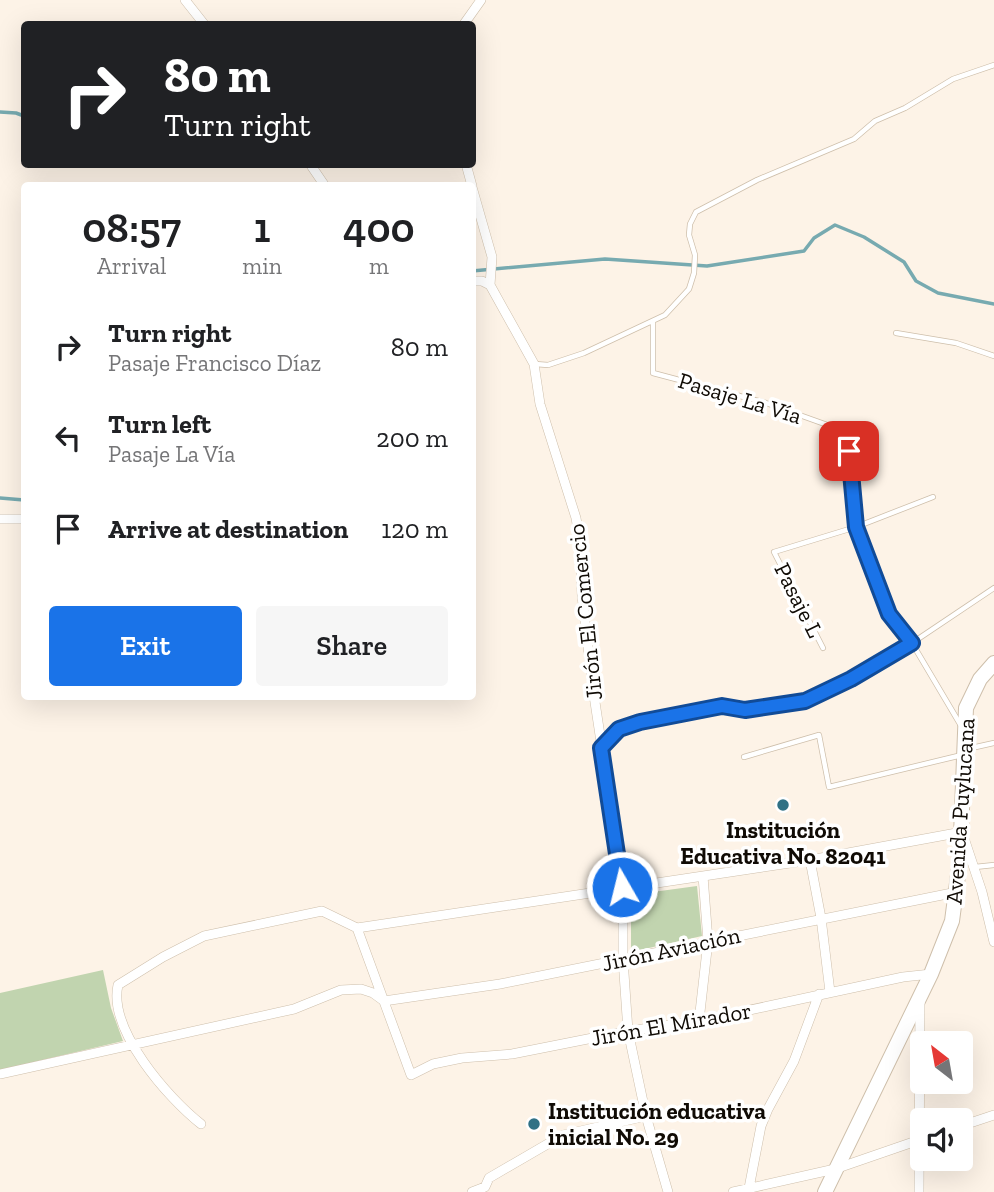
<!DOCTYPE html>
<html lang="en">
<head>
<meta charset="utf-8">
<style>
  body { margin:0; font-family:"Zilla Slab",serif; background:#f6f6f6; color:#202124; height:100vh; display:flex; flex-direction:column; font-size:26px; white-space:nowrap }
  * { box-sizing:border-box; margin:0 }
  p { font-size:23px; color:#757577 }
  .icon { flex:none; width:38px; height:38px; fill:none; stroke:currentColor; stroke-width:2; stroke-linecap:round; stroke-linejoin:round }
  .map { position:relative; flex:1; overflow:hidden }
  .sheet { position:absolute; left:21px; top:182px; width:455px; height:518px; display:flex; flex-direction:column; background:#fff; border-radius:7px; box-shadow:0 7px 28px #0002 }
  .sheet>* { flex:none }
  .guide { position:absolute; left:21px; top:21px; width:455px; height:147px; border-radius:7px; box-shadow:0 7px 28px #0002; background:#202124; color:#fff; overflow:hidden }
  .needle { width:46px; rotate:329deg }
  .buttons { position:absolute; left:910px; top:1031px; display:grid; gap:14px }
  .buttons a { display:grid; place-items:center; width:63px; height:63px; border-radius:7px; background:#fff; box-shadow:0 7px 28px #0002; font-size:35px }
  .pin { position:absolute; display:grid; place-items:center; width:60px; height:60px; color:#fff; margin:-30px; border-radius:14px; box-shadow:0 4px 10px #0006 }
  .me { position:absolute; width:77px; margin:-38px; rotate:352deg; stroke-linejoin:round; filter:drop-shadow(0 0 5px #0008) }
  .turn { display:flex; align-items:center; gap:24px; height:147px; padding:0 28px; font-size:32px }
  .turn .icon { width:91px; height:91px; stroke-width:2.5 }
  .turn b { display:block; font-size:49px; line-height:60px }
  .eta { display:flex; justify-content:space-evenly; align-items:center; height:119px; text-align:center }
  .eta b { font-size:42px; font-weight:600; line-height:49px }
  .action { display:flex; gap:14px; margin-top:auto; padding:14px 28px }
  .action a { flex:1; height:80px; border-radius:7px; background:#1a73e8; color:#fff; font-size:28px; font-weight:600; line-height:80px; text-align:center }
  .action a+a { background:#f6f6f6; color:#202124 }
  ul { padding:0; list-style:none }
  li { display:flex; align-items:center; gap:21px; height:91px; padding:0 28px }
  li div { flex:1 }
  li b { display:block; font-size:26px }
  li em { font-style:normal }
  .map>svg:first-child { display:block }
</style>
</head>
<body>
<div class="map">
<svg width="994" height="1192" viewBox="0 0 994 1192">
  <rect width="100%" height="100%" fill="#fdf3e7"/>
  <path fill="#c1d4af" d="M697,886L702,936L631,952V895Z
    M103,970L111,1008L123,1041L0,1070V993Z"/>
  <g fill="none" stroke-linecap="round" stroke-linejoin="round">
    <path stroke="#77aab0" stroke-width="3.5" d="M0,112L16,113L24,116
      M472,271L605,259L707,266L804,251L814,238L835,225L864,237L904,262L916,281L938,293L994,304
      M0,498L24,500"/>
    <g stroke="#cebfab" stroke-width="6">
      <path id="service" d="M653,321V373L766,403L833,427L840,432L849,451L856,527L889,614L912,643L960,724
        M896,333L956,343L994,356
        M535,364L548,365L584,353L665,315L689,289L694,273L695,255L689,235L690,224L696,212L757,180L854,139L875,121L905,108L953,79L994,65
        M823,648L774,552L856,527L933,497
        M602,748L619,729L641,722L722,706L745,710L805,701L851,679L912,643L994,588
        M967,749L994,743
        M744,757L819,735L829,787L962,755
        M975,867L994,865"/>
    </g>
    <g stroke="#cebfab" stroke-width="10">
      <path id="minor" d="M185,0L204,24
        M464,24L481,0
        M310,164L325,186
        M466,164L472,186
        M472,187L492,257L490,285L534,364L540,404L576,518L580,541L582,596L593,689L623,887V959L628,1031L646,1116L668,1192
        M472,281H482L490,285
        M0,519H24
        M810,860L821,918L830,992
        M357,928L810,860L962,832L982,892L994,942
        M357,928L411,1075L433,1064L462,1058L512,1054L628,1031L699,1021L903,977L931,974
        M699,1021L708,941L703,876
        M0,1074L294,1009L341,990L361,989L373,993L384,1001L500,984L957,892
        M201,1124C168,1098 108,1030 118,985L163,957L204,936L322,911L357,928
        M961,1126L994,1115
        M749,1188L761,1126L768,1109L794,1061L819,994
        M472,1192L485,1187L489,1178L563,1135L646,1116
        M733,1192L835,1169L922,1139
        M919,1192L920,1001"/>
    </g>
    <g stroke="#cebfab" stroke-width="16">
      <path id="primary" d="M825,1192L931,974L952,921L960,860L966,708L980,679L994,663"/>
    </g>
    <use href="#service" stroke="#fff" stroke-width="4.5"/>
    <use href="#minor" stroke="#fff" stroke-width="9"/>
    <use href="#primary" stroke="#fff" stroke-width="14"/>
  </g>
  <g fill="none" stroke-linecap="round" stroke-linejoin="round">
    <g stroke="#114b97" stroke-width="18">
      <path id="route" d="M622,887L601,748L619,729L640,722L722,706L745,710L805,701L851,679L912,643L889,614L856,527L849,451"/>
    </g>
    <use href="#route" stroke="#1a73e8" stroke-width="12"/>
  </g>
  <g fill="#307185" stroke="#fff" stroke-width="2.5">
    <circle cx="783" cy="805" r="7"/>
    <circle cx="534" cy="1124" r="7"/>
  </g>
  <g text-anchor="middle" stroke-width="7" stroke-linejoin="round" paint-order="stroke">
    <g font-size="23" fill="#100b05" stroke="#fff">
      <text transform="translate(740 398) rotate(17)" y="8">Pasaje La Vía</text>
      <text transform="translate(799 600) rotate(63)" y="8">Pasaje L</text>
      <text transform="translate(585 612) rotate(-96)" y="8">Jirón El Comercio</text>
      <text transform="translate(960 811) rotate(-86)" y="8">Avenida Puylucana</text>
      <text transform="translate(671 949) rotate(-12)" y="8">Jirón Aviación</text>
      <text transform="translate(671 1024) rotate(-10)" y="8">Jirón El Mirador</text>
    </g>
    <g font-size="23" font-weight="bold" fill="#100b05" stroke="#fff">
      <text x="783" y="838">Institución<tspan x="783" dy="26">Educativa No. 82041</tspan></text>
      <text x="548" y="1119" text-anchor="start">Institución educativa<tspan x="548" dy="26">inicial No. 29</tspan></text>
    </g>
  </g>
</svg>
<div class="buttons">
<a><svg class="needle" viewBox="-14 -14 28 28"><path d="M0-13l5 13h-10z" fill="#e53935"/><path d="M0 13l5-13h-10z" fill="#757577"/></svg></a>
<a><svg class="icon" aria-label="sound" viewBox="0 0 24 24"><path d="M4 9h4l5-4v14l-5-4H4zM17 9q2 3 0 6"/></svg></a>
</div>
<div class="pin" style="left:849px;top:451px;background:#d93025"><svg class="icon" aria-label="arrive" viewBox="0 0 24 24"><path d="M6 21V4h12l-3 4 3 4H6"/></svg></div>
<svg class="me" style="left:622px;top:887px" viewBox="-20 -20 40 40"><circle r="17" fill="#1a73e8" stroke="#fff" stroke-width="3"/><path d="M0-11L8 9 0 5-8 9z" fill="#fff"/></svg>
<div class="guide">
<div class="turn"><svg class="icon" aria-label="right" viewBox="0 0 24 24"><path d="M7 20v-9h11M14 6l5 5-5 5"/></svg><div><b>80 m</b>Turn right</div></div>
</div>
<section class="sheet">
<div class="eta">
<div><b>08:57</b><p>Arrival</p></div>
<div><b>1</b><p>min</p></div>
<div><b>400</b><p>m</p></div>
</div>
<ul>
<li><svg class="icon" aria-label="right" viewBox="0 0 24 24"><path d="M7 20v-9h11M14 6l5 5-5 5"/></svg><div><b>Turn right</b><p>Pasaje Francisco Díaz</p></div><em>80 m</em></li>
<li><svg class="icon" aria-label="left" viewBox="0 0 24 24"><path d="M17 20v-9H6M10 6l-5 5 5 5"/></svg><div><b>Turn left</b><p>Pasaje La Vía</p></div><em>200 m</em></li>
<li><svg class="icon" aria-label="arrive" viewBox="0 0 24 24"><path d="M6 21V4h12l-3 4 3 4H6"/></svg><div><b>Arrive at destination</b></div><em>120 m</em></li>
</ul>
<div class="action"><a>Exit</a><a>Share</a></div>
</section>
</div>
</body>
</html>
